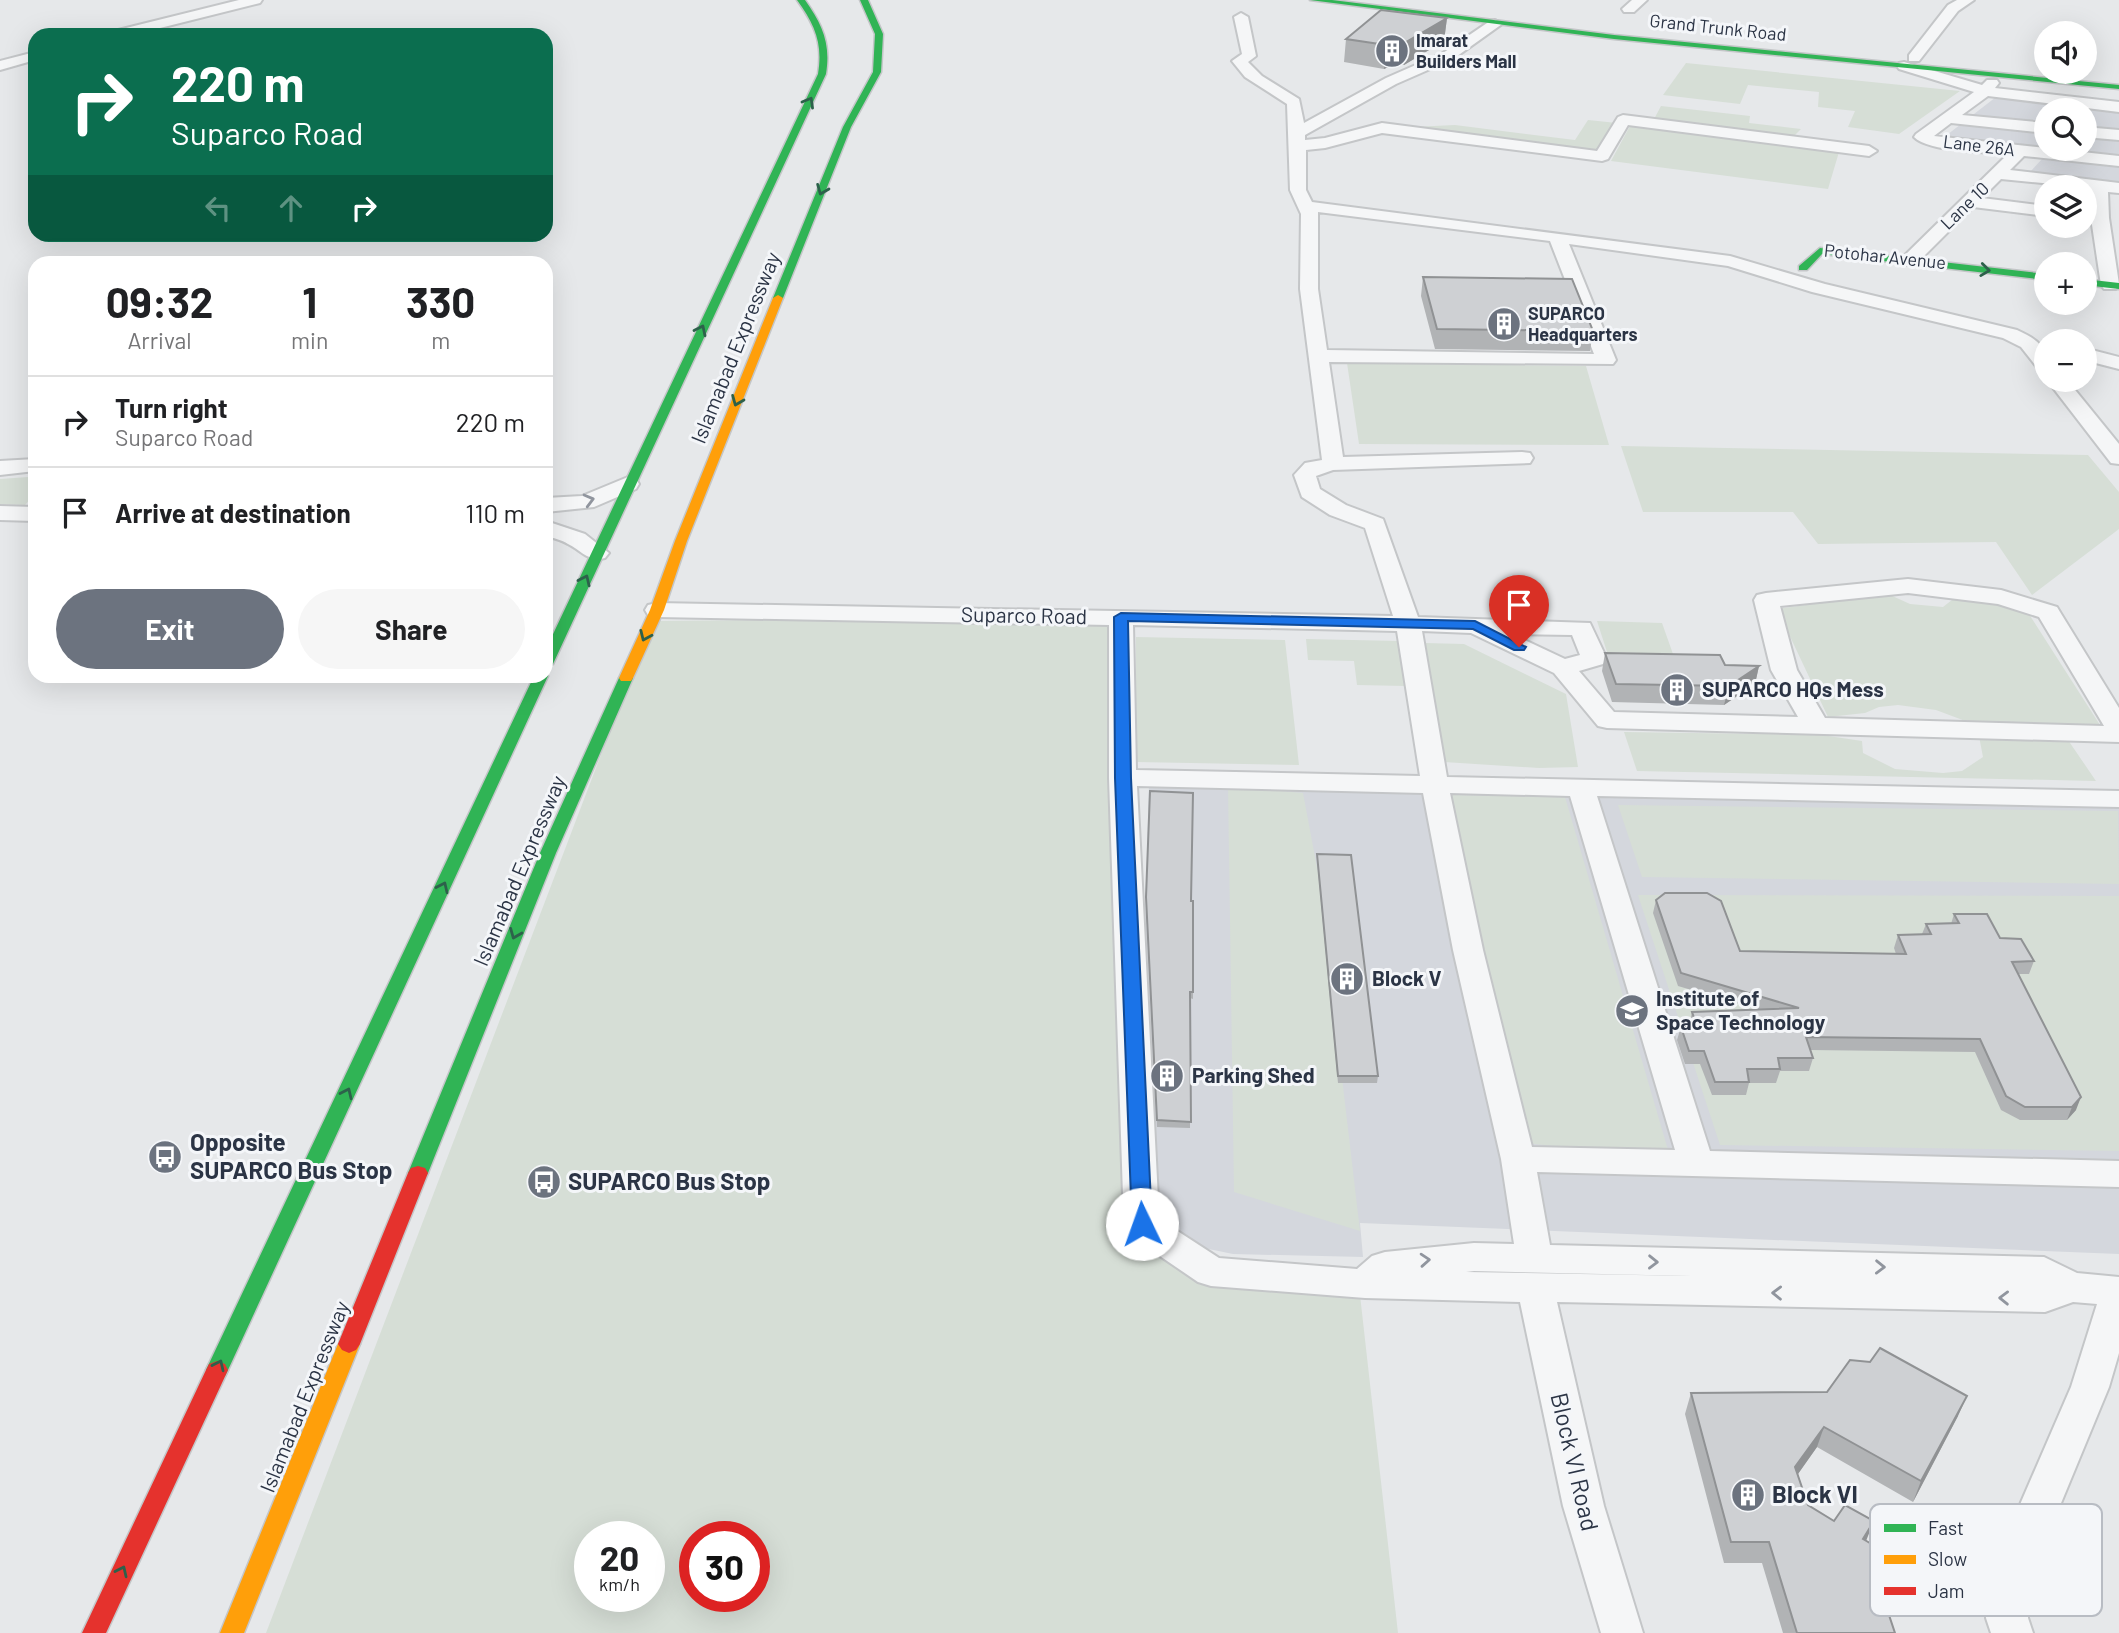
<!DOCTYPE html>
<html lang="en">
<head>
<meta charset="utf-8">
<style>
  body { margin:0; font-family:Barlow,sans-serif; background:#f6f6f6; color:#202124; height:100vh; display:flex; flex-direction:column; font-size:26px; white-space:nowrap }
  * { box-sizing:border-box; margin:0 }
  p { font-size:23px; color:#757577 }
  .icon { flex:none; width:38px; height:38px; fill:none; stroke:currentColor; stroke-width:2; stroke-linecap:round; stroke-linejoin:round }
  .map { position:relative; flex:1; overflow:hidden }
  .side { position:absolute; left:28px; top:256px; width:525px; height:427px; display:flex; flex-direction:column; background:#fff; border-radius:21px; box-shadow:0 7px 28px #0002 }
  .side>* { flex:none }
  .top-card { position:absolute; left:28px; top:28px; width:525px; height:214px; border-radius:21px; box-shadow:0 7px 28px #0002; background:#0b6e4f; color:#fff; overflow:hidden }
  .controls { position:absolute; left:2034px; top:21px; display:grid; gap:14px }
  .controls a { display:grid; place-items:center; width:63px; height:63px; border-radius:50%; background:#fff; box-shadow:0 7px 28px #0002; font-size:35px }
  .speed { position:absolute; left:574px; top:1521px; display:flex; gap:14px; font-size:35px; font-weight:700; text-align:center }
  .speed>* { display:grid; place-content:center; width:91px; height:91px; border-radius:50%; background:#fff; box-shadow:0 7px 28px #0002; line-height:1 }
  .speed small { font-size:18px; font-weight:400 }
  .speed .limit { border:10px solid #d22; background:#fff; color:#111 }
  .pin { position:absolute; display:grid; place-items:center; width:60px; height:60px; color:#fff; margin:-72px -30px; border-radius:50% 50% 50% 0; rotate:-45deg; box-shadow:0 0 7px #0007 }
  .pin .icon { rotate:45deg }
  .me { position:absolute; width:77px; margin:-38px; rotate:357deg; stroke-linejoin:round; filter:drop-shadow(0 0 5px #0008) }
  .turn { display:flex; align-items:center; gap:24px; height:147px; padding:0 28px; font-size:32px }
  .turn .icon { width:91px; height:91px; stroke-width:2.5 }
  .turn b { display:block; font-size:49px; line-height:60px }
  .lanes { display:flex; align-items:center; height:66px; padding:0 28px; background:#0003; justify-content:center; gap:35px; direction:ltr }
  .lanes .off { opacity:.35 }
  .eta { display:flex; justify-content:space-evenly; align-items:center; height:119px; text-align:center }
  .eta b { font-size:42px; font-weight:700; line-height:49px }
  .action { display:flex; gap:14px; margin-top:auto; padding:14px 28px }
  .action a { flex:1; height:80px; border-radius:42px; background:#6c737f; color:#fff; font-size:28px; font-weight:700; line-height:80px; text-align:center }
  .action a+a { background:#f6f6f6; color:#202124 }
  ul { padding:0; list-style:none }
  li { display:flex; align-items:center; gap:21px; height:91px; padding:0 28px; border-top:2px solid #e0e0e0 }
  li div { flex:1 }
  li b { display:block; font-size:26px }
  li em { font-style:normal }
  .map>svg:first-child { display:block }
</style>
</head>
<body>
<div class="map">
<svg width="2119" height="1633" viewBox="0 0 2119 1633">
  <rect width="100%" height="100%" fill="#e6e8ea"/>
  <path fill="#d4d7dd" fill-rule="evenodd" d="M1996,97L2119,110V182L2030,172L2042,159L1943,138ZM2046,110H2084V149H2046Z
    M1149,784L2119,802V1254L1360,1223L1363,1257L1233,1254L1199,1247L1170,1232L1157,1202L1143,997Z"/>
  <path fill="#d6ded6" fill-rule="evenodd" d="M1686,63L1960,91L1899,134L1848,127L1855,111L1818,107L1819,92L1748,85L1740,104L1663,95Z
    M1661,106L1750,116L1749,123L1801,129L1793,137L1653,121Z
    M1588,120L1617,123L1597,153L1392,128L1455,125L1575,140Z
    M1630,126L1839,152L1828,189L1611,161Z
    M1347,363L1586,366L1609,445L1359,444Z
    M1621,446L2088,455L2119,492V529L2032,595L1996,542L1818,544L1793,512H1643Z
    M35,468V494L25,505L0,504V479L28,477Z
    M1888,594L1910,604L1943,607L1957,596L2027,611L2100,725L1968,722L1936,710L1898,705L1879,707L1865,713L1828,717L1777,609Z
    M1121,617L1136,1241L1215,1287L1360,1295L1398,1633H266L652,621ZM590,1536H649V1596H590ZM695,1536H754V1596H695Z
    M1597,621L1662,623L1673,654L1607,652Z
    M1136,637L1285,640L1299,765L1136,762Z
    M1306,639L1399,641L1406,686L1357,685L1354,661L1308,660Z
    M1424,643L1464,644L1566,694L1578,767L1539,768L1444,762Z
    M1624,732L1822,735L1862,741L1863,753L1895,769L1943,773L1962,771L1983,757L1979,736L2068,740L2096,781L1637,771Z
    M1228,786L1303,793L1318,873L1360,1231L1234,1192Z
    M1452,795L1565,797L1668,1150L1615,1152L1523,1143Z
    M1618,805L2118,811L2119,884L1642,877Z
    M1638,895L2119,896V1151L1720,1145Z"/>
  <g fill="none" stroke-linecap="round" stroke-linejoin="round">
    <g stroke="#c4c6c8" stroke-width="4">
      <path id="street" d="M239,0H262L260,3L132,35H108L110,32Z
        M1632,0H1647L1634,12H1624L1622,9Z
        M1957,0H1974L1958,11L1919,61H1909V55L1948,5Z
        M1241,13L1248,17L1256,56L1248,62L1262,76L1299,99L1304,123L1386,78L1443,53L1490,21L1495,20L1502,24L1453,59L1396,84L1305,135V140L1325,138L1382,123L1597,151L1618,117L1623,115L1869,146L1877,151L1869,156L1628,125L1608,159L1602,161L1382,133L1325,148L1306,150V190L1312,202L1730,256L1825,284L2017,330C2040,341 2046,345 2046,372L2039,370L2021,347L2003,338L1812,292L1728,266L1569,244L1616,360L1613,364L1329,362L1343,457L1522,452L1530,453L1533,458L1530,463L1333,470L1316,476L1320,489L1346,505L1383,519L1418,617L1590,623L1607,659L1603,664L1579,671L1614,712L1798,717L1771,670L1754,600L1757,595L1766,593L1908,579L2001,590L2057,607L2060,612L2119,708V742L1607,728L1598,726L1554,673L1471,633L1422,631L1447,777L2119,791V807L1597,796L1710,1151L2119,1161V1187L1537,1172L1550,1245L2044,1257L2077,1273L2119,1277V1353L2109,1387L2028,1583V1618L2033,1633H1991L1986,1618V1583L2071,1387L2097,1304L2073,1302L2045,1312L1557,1302L1604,1506L1643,1633H1601L1563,1506L1520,1302L1365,1298L1211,1286L1198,1282L1129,1235L1124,1225L1109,778V625L657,617L648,615L645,610L648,605L657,603L1393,616L1365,528L1330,515L1302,497L1294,475L1305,463L1322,460L1300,289L1301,214L1290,190L1287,104L1245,77L1232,61L1242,54L1234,17ZM1318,212L1550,241L1594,354L1327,350L1318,289ZM1908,593L1998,604L2039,617L2104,726L1825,718L1797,670L1780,606ZM1133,625L1397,631L1420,776L1136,770ZM1512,634L1572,635L1580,655L1565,659ZM1137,786L1423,793L1453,950L1501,1159L1514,1244L1474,1243L1385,1252L1372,1256L1357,1269L1219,1258L1159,1219ZM1450,793L1570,796L1675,1150L1532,1147L1483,950ZM1474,1271L1691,1276L1466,1272Z
        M35,52V60L0,70V61Z
        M1904,62L1982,85L1987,80H1997L1999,83L1995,88L2119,102V112L1988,96L1962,115L2046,123V133L1951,123L1934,136L2119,156V166L2024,156L2010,170L2119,183V193L2108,192L2109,218L2119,284L2116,289H2104L2101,285L2091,218V190L2084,187L2001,179L1982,198L2046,206V216L1973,207L1915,265H1903L1900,261L1903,257L2008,154C1986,152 1929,152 1914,137L1916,134L1974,92L1899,69L1897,66L1899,63Z
        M2084,127L2119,130V140L2084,137Z
        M2084,348L2119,357V369L2084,360Z
        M2047,380H2067L2119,444V464L2111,463Z
        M35,459V471L0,475V461Z
        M628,477L636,479L639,484L636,489L594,507L546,512V498L582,496Z
        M0,506L35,507V521L0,520Z
        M546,521L585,534L609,553L605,558C588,562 582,551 568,544C562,540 553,538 546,536Z"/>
    </g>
    <g stroke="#c4c6c8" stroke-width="3">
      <path id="fast" d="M797,0H805C822,24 831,43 826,74L553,664L546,668V649L818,74C823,43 815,25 797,0Z
        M860,0H868L883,34L881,72L851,127L783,298L774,300L773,298L843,127L873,72L875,34Z
        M1310,0H1332L1614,35L2119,85V89L1614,39Z
        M1820,248L2046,274V280L1822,254L1807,270H1799V266Z
        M2084,279L2119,283V289L2084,285Z
        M546,673L548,676L228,1370L225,1376L217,1379L209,1376L206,1370L534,676H546Z
        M626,674L633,678L556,853L428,1173L425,1178L418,1180L411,1178L408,1173L540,853L619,678Z"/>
    </g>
    <g stroke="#c4c6c8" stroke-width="3">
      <path id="slow" d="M778,295L783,298L687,541L664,610L633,678L631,681H621L619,678L650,610L675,541L773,298Z
        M349,1335L356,1338L360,1344L244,1633H220L338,1344L342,1338Z"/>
    </g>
    <g stroke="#c4c6c8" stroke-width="3">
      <path id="jam" d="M418,1166L425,1168L428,1173L360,1344L356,1350L349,1353L342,1350L338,1344L408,1173L411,1168Z
        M217,1361L225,1364L228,1370L106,1633H82L206,1370L209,1364Z"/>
    </g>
    <use href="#street" fill="#f5f6f7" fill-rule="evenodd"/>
    <use href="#fast" fill="#30b455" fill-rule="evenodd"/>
    <use href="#slow" fill="#ff9f0a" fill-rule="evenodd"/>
    <use href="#jam" fill="#e5322d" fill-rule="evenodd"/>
  </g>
  <path fill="#b1b3b5" d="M1447,18L1444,41L1404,65L1395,64L1384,69L1344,62L1346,39Z
    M1423,277L1593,331L1590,351L1435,349L1421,296Z
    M1605,653L1725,665L1759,666L1755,684L1724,705L1612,702L1602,671Z
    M1150,791L1191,901L1193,992V999L1190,998V1128L1157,1127L1146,904Z
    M1317,854L1378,1076L1377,1083H1338L1317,860Z
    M1656,900L1740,951L1896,954L1894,948L1898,935L1922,934L1926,924H1951L1954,914L2000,938L2034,961L2029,974H2019L2076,1110L2067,1120H2020L2001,1110L1975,1052L1810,1050L1813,1058L1809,1071H1780L1776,1083H1749L1746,1095H1712L1700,1064H1685L1677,1040L1681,1027L1689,1026L1692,1012L1756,1009L1678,986L1653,913Z
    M1691,1393L1958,1416L1913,1502L1817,1447L1798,1474L1808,1505L1866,1540L1904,1578L1896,1599L1888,1612L1895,1633H1783L1762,1563H1724L1685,1414Z"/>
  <path fill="#909294" d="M1447,18L1444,41L1404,65L1406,42Z
    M1397,41L1395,64L1384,69L1386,45Z
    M1759,666L1755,684L1724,705L1729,686Z
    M2081,1097L2076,1110L2067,1120L2072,1107Z
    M1967,1396L1958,1416L1913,1502L1921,1481Z
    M1824,1427L1817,1447L1788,1488L1795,1467Z
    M1874,1521L1866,1541L1863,1539Z
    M1904,1578L1896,1599L1878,1629L1887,1609Z"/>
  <path fill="#ced0d3" stroke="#909294" stroke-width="2" d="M1381,10L1447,18L1406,42L1397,41L1386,45L1346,39Z
    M1423,277L1572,279L1593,331L1437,329Z
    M1605,653L1720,655L1725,665L1759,666L1729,686L1616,684Z
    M1150,791L1193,793L1191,901H1193V992H1190L1191,1122L1157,1120L1146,897Z
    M1317,854L1351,855L1378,1076H1338Z
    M1665,893H1707L1721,901L1740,951L1906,954L1898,935L1931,934L1926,924L1959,923L1954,914H1987L2000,938L2021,939L2034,961L2012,962L2081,1097L2072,1107H2025L2006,1096L1980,1039L1806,1037L1813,1058H1778L1780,1069H1747L1749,1082H1715L1704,1051H1689L1681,1027L1697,1026L1692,1012L1799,1008L1681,973L1656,900Z
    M1880,1348L1967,1396L1921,1481L1824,1427L1795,1467L1808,1505L1834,1521L1845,1505L1874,1521L1863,1539L1897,1559L1904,1578L1887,1609L1895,1633H1797L1769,1542H1731L1691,1393L1827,1392L1850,1360L1870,1362Z"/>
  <defs><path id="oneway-chevron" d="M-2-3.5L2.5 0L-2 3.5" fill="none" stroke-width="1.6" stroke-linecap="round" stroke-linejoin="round" transform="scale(1.75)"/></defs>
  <g stroke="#2d614b">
    <use href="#oneway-chevron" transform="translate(809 102) rotate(-60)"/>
    <use href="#oneway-chevron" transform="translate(822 190) rotate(112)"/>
    <use href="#oneway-chevron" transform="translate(1985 270) rotate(7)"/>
    <use href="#oneway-chevron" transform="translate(701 330) rotate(-64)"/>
    <use href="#oneway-chevron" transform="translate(737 401) rotate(112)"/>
    <use href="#oneway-chevron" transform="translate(585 580) rotate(-65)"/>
    <use href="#oneway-chevron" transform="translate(645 636) rotate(114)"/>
    <use href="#oneway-chevron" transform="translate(443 887) rotate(-65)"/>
    <use href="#oneway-chevron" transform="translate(515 934) rotate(112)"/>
    <use href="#oneway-chevron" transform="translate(347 1093) rotate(-65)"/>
    <use href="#oneway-chevron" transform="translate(219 1365) rotate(-65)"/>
    <use href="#oneway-chevron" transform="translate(122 1571) rotate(-65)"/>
  </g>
  <g stroke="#90959e">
    <use href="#oneway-chevron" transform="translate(589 500) rotate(-15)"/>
    <use href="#oneway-chevron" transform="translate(1425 1260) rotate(-4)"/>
    <use href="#oneway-chevron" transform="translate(1653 1262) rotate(1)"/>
    <use href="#oneway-chevron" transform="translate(1880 1267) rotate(1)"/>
    <use href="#oneway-chevron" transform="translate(1777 1293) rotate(-179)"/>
    <use href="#oneway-chevron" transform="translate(2004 1298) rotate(-179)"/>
  </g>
  <path fill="#1a73e8" stroke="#114b97" stroke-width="2" d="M1121,613L1475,621L1526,647L1524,650H1514L1473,629L1128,621L1131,778L1152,1224L1149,1230L1142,1232L1135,1230L1132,1224L1115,778L1114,617Z"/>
  <defs>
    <g id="building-disc" transform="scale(1.75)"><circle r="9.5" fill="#6c737f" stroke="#f4f6f9"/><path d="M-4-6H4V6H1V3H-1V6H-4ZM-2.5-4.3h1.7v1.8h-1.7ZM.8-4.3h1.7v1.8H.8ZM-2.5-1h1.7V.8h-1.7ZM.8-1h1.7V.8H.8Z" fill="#fff"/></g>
    <g id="university-disc" transform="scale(1.75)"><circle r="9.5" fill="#6c737f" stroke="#f4f6f9"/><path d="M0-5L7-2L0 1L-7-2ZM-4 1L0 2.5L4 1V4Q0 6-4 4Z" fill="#fff"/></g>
    <g id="bus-disc" transform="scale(1.75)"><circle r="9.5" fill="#6c737f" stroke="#f4f6f9"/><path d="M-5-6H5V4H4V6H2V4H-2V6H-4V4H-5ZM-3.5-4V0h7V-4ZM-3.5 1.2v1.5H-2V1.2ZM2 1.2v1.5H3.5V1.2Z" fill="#fff"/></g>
  </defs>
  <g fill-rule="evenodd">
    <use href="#building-disc" x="1392" y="51"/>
    <use href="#building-disc" x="1504" y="324"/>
    <use href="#building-disc" x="1677" y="690"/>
    <use href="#building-disc" x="1347" y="979"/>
    <use href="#university-disc" x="1632" y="1011"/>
    <use href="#building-disc" x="1167" y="1076"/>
    <use href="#bus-disc" x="165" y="1157"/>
    <use href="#bus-disc" x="544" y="1182"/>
    <use href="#building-disc" x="1748" y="1495"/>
  </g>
  <g text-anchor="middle" stroke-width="6" stroke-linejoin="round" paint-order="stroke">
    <g font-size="18" fill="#2b3445" stroke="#f4f6f9">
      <text transform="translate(1718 28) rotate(6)" y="6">Grand Trunk Road</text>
      <text transform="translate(1979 146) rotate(7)" y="6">Lane 26A</text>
      <text transform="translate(1965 206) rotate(-44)" y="6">Lane 10</text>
      <text transform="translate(1885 257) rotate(6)" y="6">Potohar Avenue</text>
    </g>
    <g font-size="18" font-weight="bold" fill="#2b3445" stroke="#f4f6f9" text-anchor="start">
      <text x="1416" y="47">Imarat<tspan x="1416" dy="21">Builders Mall</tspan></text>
      <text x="1528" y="320">SUPARCO<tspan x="1528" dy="21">Headquarters</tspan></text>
    </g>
    <g font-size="21" fill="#2b3445" stroke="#f4f6f9">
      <text transform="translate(736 348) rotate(-68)" y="7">Islamabad Expressway</text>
      <text transform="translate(1024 616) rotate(1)" y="7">Suparco Road</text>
      <text transform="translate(520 871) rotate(-67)" y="7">Islamabad Expressway</text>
      <text transform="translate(305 1397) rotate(-68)" y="7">Islamabad Expressway</text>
    </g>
    <g font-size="21" font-weight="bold" fill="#2b3445" stroke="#f4f6f9" text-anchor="start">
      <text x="1702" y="697">SUPARCO HQs Mess</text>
      <text x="1372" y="986">Block V</text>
      <text x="1656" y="1006">Institute of<tspan x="1656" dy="24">Space Technology</tspan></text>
      <text x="1192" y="1083">Parking Shed</text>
    </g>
    <g font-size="24" font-weight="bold" fill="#2b3445" stroke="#f4f6f9" text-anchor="start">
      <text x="190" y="1151">Opposite<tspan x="190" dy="28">SUPARCO Bus Stop</tspan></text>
      <text x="568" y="1190">SUPARCO Bus Stop</text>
      <text x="1772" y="1503">Block VI</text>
    </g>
    <g font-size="24" fill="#2b3445" stroke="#f4f6f9">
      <text transform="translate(1574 1462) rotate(77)" y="8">Block VI Road</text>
    </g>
  </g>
  <rect x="1870" y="1504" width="232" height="112" rx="10" fill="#f4f6f9" stroke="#b8bcc3" stroke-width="2"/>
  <rect x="1884" y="1524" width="32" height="8" fill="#30b455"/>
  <rect x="1884" y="1555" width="32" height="9" fill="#ff9f0a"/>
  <rect x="1884" y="1587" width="32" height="8" fill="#e5322d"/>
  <g font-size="19" fill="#2b3445">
    <text x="1928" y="1535">Fast</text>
    <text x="1928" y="1566">Slow</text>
    <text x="1928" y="1598">Jam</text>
  </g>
</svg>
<div class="controls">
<a><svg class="icon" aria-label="sound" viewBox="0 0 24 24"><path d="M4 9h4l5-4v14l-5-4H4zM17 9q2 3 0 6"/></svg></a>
<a><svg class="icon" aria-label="search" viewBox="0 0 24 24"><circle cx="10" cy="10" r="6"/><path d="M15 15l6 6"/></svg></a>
<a><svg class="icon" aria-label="layers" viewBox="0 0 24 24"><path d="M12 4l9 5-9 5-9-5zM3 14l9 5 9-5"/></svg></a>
<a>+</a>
<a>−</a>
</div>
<div class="speed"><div>20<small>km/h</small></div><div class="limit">30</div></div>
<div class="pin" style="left:1519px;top:647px;background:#d93025"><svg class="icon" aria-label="arrive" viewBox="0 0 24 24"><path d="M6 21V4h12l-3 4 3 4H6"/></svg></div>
<svg class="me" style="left:1142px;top:1224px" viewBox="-20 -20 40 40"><circle r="19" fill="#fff"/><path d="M0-13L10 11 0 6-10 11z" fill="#1a73e8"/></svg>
<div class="top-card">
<div class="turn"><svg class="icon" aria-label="right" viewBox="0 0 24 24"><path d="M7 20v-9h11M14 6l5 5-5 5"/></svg><div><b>220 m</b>Suparco Road</div></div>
<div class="lanes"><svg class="icon off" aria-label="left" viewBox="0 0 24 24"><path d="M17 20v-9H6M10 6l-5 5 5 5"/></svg><svg class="icon off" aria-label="ahead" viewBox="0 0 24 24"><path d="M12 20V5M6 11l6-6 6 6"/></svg><svg class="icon" aria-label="right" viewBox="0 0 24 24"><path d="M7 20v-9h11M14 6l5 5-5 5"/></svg></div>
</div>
<section class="side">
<div class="eta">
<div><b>09:32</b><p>Arrival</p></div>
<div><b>1</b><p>min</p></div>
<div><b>330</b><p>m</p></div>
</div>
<ul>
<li><svg class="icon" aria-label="right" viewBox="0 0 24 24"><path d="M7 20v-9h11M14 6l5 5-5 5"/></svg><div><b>Turn right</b><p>Suparco Road</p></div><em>220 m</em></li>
<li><svg class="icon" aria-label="arrive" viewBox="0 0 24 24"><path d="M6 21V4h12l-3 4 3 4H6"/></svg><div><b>Arrive at destination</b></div><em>110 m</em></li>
</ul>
<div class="action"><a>Exit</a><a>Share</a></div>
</section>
</div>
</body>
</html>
